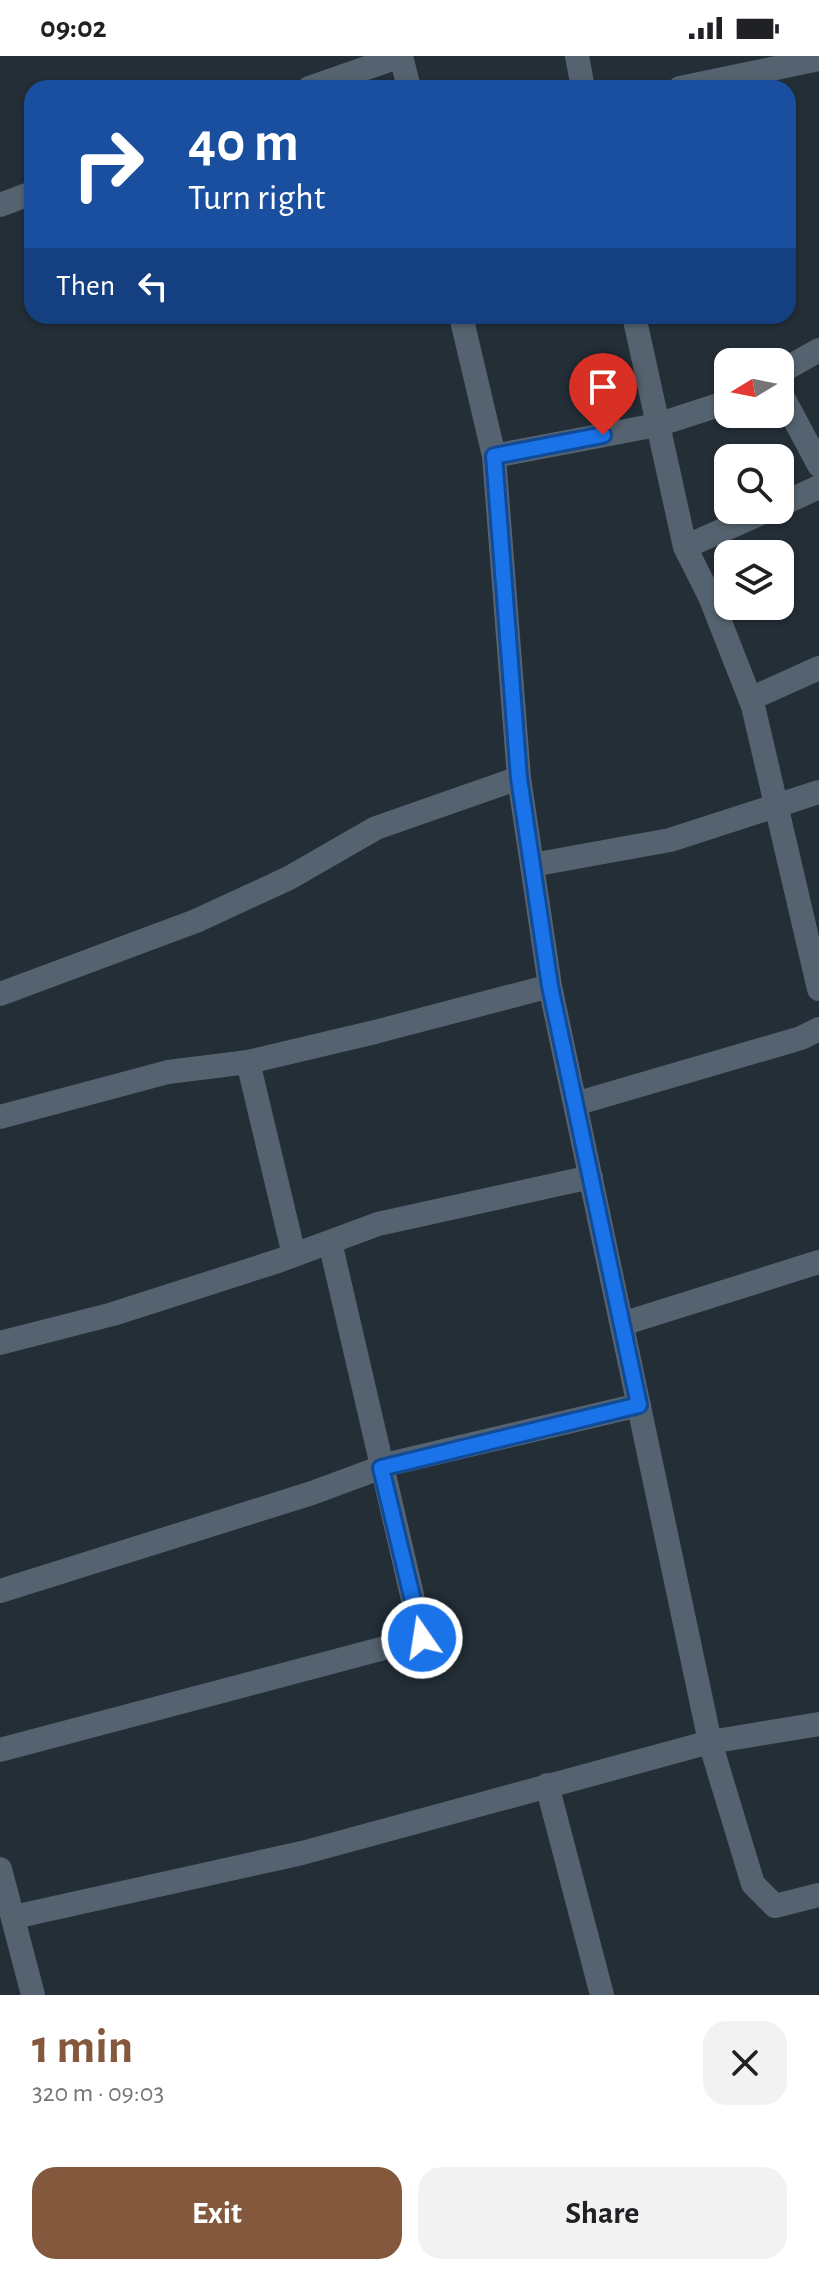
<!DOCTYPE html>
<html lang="en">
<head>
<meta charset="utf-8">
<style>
  body { margin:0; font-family:"Alegreya Sans",sans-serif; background:#f2f2f2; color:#202124; height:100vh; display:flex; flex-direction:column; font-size:30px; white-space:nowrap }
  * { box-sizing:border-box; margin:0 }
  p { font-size:26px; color:#757577 }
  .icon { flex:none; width:44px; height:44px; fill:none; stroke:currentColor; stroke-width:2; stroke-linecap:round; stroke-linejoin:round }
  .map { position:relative; height:1939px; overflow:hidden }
  .panel { display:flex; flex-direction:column; background:#fff; flex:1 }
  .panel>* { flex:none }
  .banner { position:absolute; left:24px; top:24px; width:772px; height:244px; border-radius:24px; box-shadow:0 2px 6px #0004; background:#1a4fa0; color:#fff; overflow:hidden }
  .needle { width:52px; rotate:260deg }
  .fabs { position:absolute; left:714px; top:292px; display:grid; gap:16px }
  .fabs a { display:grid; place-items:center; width:80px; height:80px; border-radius:16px; background:#fff; box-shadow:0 2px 6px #0004; font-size:40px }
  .pin { position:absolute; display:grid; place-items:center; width:68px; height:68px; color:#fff; margin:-82px -34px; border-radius:50% 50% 50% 0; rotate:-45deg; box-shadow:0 0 8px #0007 }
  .pin .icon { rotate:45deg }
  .me { position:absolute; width:88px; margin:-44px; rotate:347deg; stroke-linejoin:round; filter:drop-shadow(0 0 6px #0008) }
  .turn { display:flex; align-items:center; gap:28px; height:168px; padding:0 32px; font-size:36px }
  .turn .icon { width:104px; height:104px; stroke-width:2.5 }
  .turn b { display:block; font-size:56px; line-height:68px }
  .then { display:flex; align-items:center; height:76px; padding:0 32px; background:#0003; gap:16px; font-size:30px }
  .round { display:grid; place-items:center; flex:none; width:84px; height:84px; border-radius:24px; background:#f2f2f2 }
  .headline { display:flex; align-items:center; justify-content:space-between; height:136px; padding:0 32px }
  h1 { font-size:48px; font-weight:700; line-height:60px; color:#84583c }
  .button { display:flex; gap:16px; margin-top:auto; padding:16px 32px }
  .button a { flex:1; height:92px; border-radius:24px; background:#84583c; color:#fff; font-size:32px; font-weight:700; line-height:92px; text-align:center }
  .button a+a { background:#f2f2f2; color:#202124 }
  .status { display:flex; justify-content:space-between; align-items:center; height:56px; padding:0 40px; background:#fff; direction:ltr }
  .status svg { height:22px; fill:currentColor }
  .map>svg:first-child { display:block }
</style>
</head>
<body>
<div class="status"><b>09:02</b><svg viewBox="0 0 49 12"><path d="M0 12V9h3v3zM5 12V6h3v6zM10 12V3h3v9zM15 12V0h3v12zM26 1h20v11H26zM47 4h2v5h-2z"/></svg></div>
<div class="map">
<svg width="819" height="1939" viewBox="0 0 819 1939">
  <rect width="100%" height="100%" fill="#232e37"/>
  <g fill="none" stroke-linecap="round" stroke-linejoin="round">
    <path stroke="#54636f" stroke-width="24" d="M401,0L409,32
      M577,0L583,32
      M309,32L401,0
      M680,32L819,3
      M0,149L32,137
      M461,260L494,400L519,722L550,930L710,1686L753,1828L775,1850L819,1839
      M634,260L685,491L711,543L753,650L819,933
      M780,316L819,294
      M780,336L819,409
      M494,400L657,369L728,346
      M780,449L819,431
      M685,491L768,454
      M750,643L819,612
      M532,809L670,784L819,736
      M0,938L196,865L289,822L376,772L519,722
      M248,1006L294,1199
      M575,1048L801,982L819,973
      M0,1061L168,1016L248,1006L375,976L550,930
      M622,1268L819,1206
      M0,1287L113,1258L278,1205L378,1168L591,1121
      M0,1535L312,1437L393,1407L639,1349
      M0,1694L422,1582L330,1186
      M547,1729L602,1939
      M0,1813L33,1939
      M14,1861L302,1797L710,1686L819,1668"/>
  </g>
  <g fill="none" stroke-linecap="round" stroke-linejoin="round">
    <g stroke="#114b97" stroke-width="20">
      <path id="route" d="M422,1582L381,1412L639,1349L550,930L519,722L494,400L603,379"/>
    </g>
    <use href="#route" stroke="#1a73e8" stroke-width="14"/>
  </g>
</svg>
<div class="fabs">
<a><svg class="needle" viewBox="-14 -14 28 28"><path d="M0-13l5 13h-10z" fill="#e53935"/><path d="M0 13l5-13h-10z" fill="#757577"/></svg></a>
<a><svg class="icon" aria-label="search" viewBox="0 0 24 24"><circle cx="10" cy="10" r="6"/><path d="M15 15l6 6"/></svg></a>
<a><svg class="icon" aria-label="layers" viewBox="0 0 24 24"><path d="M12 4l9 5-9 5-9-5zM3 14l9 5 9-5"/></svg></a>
</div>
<div class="pin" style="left:603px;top:379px;background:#d93025"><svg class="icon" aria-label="arrive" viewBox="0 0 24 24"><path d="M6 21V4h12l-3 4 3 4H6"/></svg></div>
<svg class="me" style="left:422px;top:1582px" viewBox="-20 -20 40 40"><circle r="17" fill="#1a73e8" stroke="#fff" stroke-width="3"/><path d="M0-11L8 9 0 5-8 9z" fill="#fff"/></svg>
<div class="banner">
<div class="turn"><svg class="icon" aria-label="right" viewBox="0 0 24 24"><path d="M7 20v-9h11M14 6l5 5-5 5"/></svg><div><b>40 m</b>Turn right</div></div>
<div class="then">Then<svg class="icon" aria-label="left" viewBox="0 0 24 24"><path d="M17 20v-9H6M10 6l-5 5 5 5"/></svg></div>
</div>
</div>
<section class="panel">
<div class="headline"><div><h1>1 min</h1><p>320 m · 09:03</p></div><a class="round"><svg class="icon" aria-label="close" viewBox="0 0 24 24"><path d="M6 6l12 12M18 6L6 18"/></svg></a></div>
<div class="button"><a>Exit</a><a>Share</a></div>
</section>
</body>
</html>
